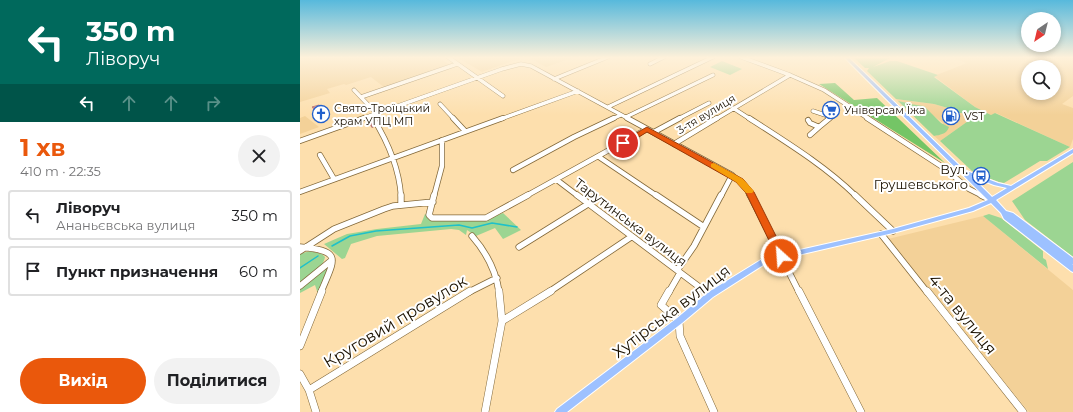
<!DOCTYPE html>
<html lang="uk">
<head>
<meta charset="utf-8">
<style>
  body { margin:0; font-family:Montserrat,sans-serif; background:#f2f2f2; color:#202124; height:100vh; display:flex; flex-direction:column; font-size:15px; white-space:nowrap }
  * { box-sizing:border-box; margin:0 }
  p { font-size:13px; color:#757577 }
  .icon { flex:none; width:22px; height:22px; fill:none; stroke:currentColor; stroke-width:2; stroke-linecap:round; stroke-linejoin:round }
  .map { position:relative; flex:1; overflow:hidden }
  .details { display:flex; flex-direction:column; background:#fff; width:300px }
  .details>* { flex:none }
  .banner { background:#00695c; color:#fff; overflow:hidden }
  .needle { width:26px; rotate:215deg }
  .tools { position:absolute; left:721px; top:12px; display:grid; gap:8px }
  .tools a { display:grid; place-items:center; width:40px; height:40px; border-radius:50%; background:#fff; box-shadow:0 2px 6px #0003; font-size:20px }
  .pin { position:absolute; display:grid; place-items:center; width:34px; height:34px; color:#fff; margin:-17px; border:2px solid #fff; border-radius:50%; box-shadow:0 1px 4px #0007 }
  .me { position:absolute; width:44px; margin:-22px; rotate:334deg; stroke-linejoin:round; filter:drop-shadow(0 0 3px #0008) }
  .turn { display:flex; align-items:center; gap:14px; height:84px; padding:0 20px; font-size:18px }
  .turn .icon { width:52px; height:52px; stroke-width:2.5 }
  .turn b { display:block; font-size:28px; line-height:34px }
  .lanes { display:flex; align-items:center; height:38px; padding:0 20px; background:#0003; justify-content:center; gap:20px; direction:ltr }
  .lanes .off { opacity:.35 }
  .round { display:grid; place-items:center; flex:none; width:42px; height:42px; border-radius:21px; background:#f2f2f2 }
  .overview { display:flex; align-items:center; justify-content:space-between; height:68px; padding:0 20px }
  h1 { font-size:24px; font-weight:700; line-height:30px; color:#ea580c }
  .action { display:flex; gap:8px; margin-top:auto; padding:8px 20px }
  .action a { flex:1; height:46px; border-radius:24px; background:#ea580c; color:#fff; font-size:16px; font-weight:700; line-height:46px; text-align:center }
  .action a+a { background:#f2f2f2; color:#202124 }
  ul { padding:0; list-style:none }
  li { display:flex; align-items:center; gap:12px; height:50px; margin:0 8px 6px; padding:0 12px; border:2px solid #e0e0e0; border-radius:4px }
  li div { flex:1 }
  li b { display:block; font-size:15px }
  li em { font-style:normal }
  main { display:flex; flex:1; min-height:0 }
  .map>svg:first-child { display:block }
</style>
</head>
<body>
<main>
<section class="details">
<div class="banner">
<div class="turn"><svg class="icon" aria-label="left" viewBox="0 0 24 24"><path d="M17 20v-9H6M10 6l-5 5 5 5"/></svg><div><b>350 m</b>Ліворуч</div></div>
<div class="lanes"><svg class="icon" aria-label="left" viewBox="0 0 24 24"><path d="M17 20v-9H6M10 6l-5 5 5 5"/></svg><svg class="icon off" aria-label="ahead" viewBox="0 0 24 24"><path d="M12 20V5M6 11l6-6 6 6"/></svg><svg class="icon off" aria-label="ahead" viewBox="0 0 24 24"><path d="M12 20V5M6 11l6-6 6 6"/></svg><svg class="icon off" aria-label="right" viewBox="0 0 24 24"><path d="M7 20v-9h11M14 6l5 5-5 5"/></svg></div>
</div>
<div class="overview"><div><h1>1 хв</h1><p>410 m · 22:35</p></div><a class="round"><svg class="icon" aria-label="close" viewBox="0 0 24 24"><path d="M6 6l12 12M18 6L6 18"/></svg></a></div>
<ul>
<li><svg class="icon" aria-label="left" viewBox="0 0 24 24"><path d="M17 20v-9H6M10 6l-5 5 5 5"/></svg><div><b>Ліворуч</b><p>Ананьєвська вулиця</p></div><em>350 m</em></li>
<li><svg class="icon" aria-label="arrive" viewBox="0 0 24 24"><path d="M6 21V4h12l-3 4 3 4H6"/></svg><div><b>Пункт призначення</b></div><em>60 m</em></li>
</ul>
<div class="action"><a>Вихід</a><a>Поділитися</a></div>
</section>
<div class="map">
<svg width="773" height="412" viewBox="0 0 773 412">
  <rect width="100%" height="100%" fill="#fddfad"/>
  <path fill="#f3d198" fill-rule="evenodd" d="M0,57H138L150,65L85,88L71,77L46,85L44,84L27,89L30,93L0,102Z
    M157,57H224L182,72Z
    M228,57H275L246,67Z
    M650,57H773V96L762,104L773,108V139L770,147L696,113L691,115L675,107L634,76L667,63ZM728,67H754V93H728Z
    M596,99L634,104L648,108L656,113H662L671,119L640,141L634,136L643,134V123L627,111L606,103L598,101Z
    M5,116L19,127L0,134V118Z
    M683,216L773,290V412H729L588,239Z"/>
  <path fill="#9cd592" d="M553,57H592L573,67L590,61H597L638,75L634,77L675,107L691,115L695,113L770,147L747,161H740L704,183L699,182L685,177V175L672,171L640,141L671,119L662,113H656L648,108L634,104L596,99L567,71L569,68H565Z
    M422,61L442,69L430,75L410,67Z
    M598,101C609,103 613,105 624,106L641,123L649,127C647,134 640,135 634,136Z
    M773,162V257L725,220L712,201Z
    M203,213L221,230L203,239L195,228L176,236L167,230L166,235L159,230L151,229L77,236L51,244L45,258L42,259L24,244L47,234L77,229L121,224L125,214L131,220H186Z
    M689,214L701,218L743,251V258L746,260L748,269L683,216Z
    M10,251L22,254L25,257C23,269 8,277 0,284V254Z
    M29,267L18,294L15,285L0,293V289L24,269Z"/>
  <path fill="#74c566" d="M535,83L554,100L577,98L645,163L519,84Z"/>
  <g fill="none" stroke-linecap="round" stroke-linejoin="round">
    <path stroke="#1ec1c9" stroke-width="1.5" d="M32,246L50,236L76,231L159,225L172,228L192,223L217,227
      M0,268L18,256"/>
    <g stroke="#83693a" stroke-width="4.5">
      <path id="minor-far3" d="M148,57L203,96
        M441,57L490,75L524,90L569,119
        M350,64L364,57
        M254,79L308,57
        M54,90L75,112L74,119
        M61,97L157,64
        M140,104L154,119
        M308,107L413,57
        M433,108L450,119
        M513,111L531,117L528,119
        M326,117L413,75
        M61,119L202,69L221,64L231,66L329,119
        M201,119L278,91
        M312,119L321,115
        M378,119L409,103
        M416,119L490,75"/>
    </g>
    <g stroke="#83693a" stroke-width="6">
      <path id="minor-far2" d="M73,118C88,142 99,168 101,196
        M153,118L165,131
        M327,118L432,175L445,186L450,196
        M449,118C486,142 524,165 556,196
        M567,118L644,168L669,189L683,196
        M508,120L510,123L519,127L510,135
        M519,127L530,118
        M354,132L380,118
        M0,141L64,118
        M374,144L417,118
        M20,155L34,179
        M299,157L357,196
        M213,170L274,137L314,118
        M257,180L278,196
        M0,192L203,118
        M134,196L142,166V140
        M226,196L347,129
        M421,196L432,175"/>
    </g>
    <g stroke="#83693a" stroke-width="7">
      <path id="minor-far1" d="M101,195V205
        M134,195L129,215L132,218H186L228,195
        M277,195L406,292
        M356,195L404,227
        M450,195L499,292
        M555,195L593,231
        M681,195L691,200
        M581,234L627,292
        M172,236C186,252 196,271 199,292
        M0,247C43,251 35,258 21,292
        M219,247L288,204
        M0,251L34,229L84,209L93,206L133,202
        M0,286L32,260
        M169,292L197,278
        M249,292L331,237
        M369,292L380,273L378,269L394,246L421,195"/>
    </g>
    <g stroke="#83693a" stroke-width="8">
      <path id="minor" d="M369,291L361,305L379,321L380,336L414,412
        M405,291L410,295
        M499,291L561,412
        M627,291L723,412
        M202,321L251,291
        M0,346L22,291
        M0,374L9,390L16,412
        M9,390L170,291
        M185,412L202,321L199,291"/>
    </g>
    <g stroke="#fff" stroke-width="2">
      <path id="major" d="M544,57H548L664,170L698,183L711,186L773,149V153L696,200L706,211L713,213L773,258V265L772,264L773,265V272L771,271L704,219L701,213L691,203L673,211L593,233L468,262L413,297L382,323L267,412H255L257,409L376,319L407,293L464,258L593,229L669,208L688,200ZM671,176L694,185L707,188L692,197Z"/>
    </g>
    <use href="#minor-far3" stroke="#fff" stroke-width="3.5"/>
    <use href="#minor-far2" stroke="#fff" stroke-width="4.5"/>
    <use href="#minor-far1" stroke="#fff" stroke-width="5.5"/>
    <use href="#minor" stroke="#fff" stroke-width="7"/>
    <use href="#major" fill="#9dc1ff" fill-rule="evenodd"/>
  </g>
  <path fill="#db8484" d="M12,107L25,109L29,115L24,117L15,113Z"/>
  <path fill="#b26c6b" d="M25,109L29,115L24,117L20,111Z
    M72,124L74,127L72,128L70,125Z"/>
  <path fill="#ff9a99" stroke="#b26c6b" d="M19,105L25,109L20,111L12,107Z
    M69,119L72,124L70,125L66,120Z"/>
  <linearGradient id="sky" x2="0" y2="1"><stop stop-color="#57b9dc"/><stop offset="0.5" stop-color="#fef1da"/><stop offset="1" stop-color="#fef1da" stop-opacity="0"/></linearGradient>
  <rect width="773" height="115" fill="url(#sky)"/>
  <path fill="#ea580c" stroke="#983908" d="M347,127L443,179L454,192L486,256L485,259H478L446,193L436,182L347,132L326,145H320L319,143Z"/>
  <path fill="#f59e0b" d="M414,163L443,179L452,189L454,191L452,193H446L436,182L411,167V164Z"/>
  <defs>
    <g id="supermarket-ring" transform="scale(0.9)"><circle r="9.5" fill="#fff" stroke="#2260cc" stroke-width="1.5"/><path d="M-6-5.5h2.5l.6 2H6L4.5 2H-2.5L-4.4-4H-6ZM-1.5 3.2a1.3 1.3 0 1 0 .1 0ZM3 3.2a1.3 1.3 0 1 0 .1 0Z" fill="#2260cc"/></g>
    <g id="church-ring" transform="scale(0.9)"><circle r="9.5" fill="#fff" stroke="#2260cc" stroke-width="1.5"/><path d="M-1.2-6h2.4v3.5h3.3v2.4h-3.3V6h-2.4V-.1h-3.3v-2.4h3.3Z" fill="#2260cc"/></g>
    <g id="fuel-ring" transform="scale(0.9)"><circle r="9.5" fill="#fff" stroke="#2260cc" stroke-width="1.5"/><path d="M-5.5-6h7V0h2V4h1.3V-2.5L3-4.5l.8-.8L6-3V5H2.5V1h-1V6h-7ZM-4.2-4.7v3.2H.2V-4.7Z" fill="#2260cc"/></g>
    <g id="bus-ring" transform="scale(0.9)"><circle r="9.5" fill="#fff" stroke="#2260cc" stroke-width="1.5"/><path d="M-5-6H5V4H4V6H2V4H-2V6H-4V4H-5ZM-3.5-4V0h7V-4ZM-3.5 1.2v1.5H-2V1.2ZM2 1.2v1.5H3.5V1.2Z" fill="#2260cc"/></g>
  </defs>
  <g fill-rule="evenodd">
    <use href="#supermarket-ring" x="531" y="110"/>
    <use href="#church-ring" x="21" y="114"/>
    <use href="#fuel-ring" x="651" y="116"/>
    <use href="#bus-ring" x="681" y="176"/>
  </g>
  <g text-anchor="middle" stroke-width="4" stroke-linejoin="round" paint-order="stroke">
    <g font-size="11" fill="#1b1101" stroke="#fff" text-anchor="start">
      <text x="34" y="112">Свято-Троїцький<tspan x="34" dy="13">храм УПЦ МП</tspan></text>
      <text x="544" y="114">Універсам Їжа</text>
      <text x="664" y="120">VST</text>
    </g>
    <g font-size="11" fill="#1b1101" stroke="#fff">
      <text transform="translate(406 114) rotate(-31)" y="4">3-тя вулиця</text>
    </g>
    <g font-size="13" fill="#1b1101" stroke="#fff" text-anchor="end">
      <text x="668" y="174">Вул.<tspan x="668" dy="15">Грушевського</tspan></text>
    </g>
    <g font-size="13" fill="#1b1101" stroke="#fff">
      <text transform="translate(331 222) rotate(37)" y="5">Тарутинська вулиця</text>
    </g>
    <g font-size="16" fill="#1b1101" stroke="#fff">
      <text transform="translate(371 311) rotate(-37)" y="6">Хутірська вулиця</text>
      <text transform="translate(663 314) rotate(51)" y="6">4-та вулиця</text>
      <text transform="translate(95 321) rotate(-31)" y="6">Круговий провулок</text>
    </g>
  </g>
</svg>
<div class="tools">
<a><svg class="needle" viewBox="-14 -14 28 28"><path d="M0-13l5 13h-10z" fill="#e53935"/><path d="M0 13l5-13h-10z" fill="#757577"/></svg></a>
<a><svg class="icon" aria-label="search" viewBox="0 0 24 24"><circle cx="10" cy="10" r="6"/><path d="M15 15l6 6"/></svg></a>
</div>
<div class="pin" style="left:323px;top:143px;background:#d93025"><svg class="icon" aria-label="arrive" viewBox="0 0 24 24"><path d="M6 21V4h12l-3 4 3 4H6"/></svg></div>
<svg class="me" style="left:481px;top:256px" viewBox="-20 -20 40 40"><circle r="17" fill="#ea580c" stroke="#fff" stroke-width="3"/><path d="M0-11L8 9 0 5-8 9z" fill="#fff"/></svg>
</div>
</main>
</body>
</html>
